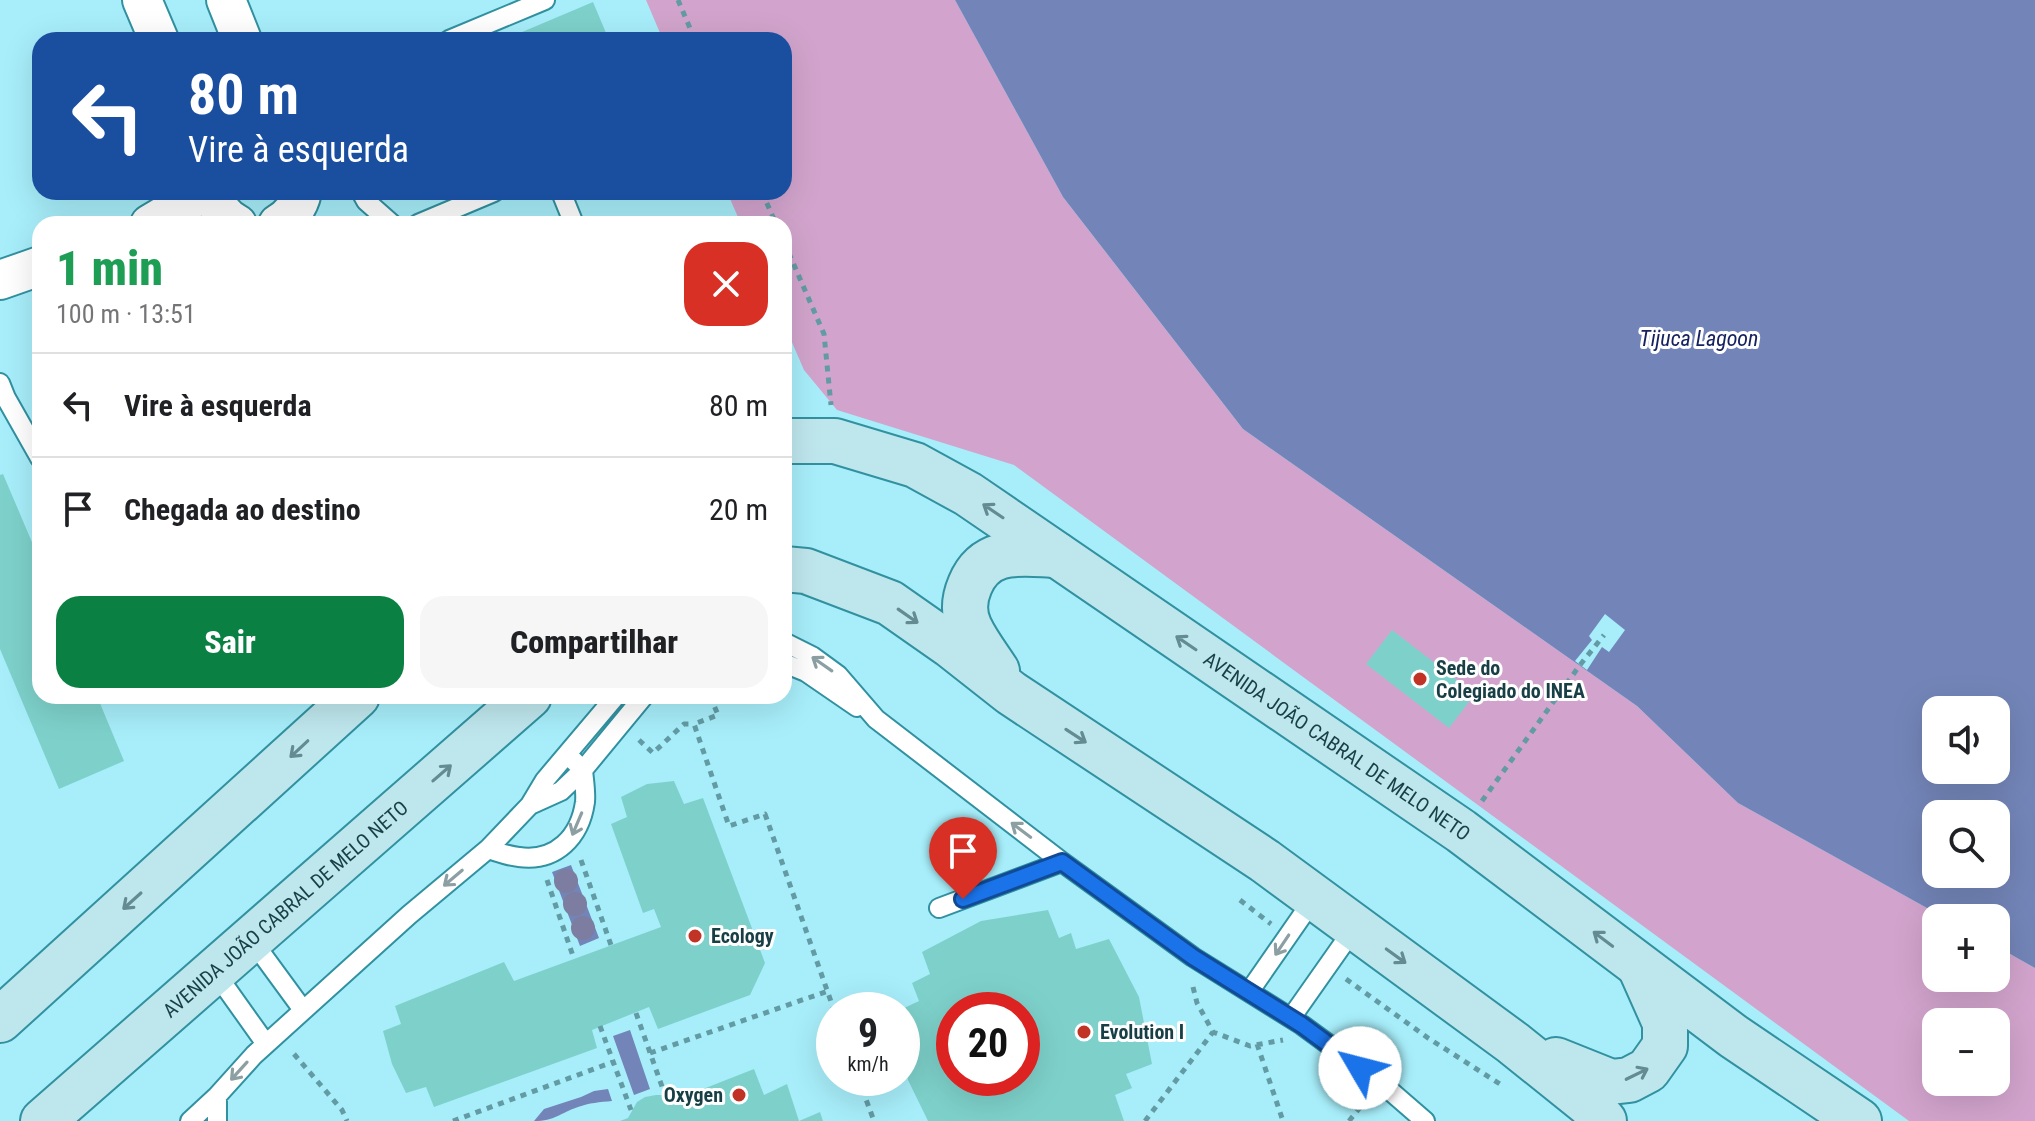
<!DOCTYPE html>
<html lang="pt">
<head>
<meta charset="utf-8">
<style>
  body { margin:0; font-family:"Roboto Condensed",sans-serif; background:#f6f6f6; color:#202124; height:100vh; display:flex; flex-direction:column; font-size:30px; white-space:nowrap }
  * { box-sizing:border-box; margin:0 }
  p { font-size:26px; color:#757577 }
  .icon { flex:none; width:44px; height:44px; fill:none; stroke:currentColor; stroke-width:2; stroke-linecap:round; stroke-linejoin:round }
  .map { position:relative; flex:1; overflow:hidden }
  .side { position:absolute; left:32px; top:216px; width:760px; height:488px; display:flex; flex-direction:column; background:#fff; border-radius:24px; box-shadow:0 8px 32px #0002 }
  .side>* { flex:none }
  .banner { position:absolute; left:32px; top:32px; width:760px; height:168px; border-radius:24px; box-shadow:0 8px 32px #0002; background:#1a4fa0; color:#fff; overflow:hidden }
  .buttons { position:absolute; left:1922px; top:696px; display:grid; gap:16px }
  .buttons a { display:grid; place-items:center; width:88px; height:88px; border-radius:16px; background:#fff; box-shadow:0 8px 32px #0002; font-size:40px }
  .speed { position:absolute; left:816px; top:992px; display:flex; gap:16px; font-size:40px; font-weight:700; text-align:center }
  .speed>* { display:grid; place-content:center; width:104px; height:104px; border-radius:50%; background:#fff; box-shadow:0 8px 32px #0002; line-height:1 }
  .speed small { font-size:20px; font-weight:400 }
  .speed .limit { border:12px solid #d22; background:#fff; color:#111 }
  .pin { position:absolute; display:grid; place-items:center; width:68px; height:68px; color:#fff; margin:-82px -34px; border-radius:50% 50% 50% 0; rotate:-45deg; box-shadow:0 0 8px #0007 }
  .pin .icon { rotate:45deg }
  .me { position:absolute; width:88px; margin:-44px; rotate:307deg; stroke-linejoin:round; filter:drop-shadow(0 0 6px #0008) }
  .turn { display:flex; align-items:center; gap:28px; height:168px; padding:0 24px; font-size:36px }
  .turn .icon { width:104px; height:104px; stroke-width:2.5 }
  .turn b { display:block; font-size:56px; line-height:68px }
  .round { display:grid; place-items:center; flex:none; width:84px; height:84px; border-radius:24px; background:#f6f6f6 }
  .summary { display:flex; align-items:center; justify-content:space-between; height:136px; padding:0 24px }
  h1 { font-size:48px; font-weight:800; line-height:60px; color:#1e9e55 }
  .cta { display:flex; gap:16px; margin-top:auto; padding:16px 24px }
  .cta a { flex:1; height:92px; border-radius:24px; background:#0b8043; color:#fff; font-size:32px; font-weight:800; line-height:92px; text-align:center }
  .cta a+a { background:#f6f6f6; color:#202124 }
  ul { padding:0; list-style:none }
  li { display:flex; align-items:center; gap:24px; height:104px; padding:0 24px; border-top:2px solid #e0e0e0 }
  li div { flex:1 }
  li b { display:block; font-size:30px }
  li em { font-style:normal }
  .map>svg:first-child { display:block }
</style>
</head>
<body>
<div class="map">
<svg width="2035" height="1121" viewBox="0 0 2035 1121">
  <rect width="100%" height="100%" fill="#a7eefa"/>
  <path fill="#d2a4cd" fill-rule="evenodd" d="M646,0H955L1063,197L1243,429L1637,706L1738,803L1945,918H1936V978H1996V946L2035,968V1121H1909L1014,465L837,410L804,370L784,324V224H741L727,192H784V40H663ZM1936,1022H1996V1082H1936Z"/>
  <path fill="#7385b8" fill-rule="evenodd" d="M955,0H2035V968L1996,946V918H1945L1738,803L1637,706L1243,429L1063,197ZM1936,710H1996V770H1936ZM1936,814H1996V874H1936Z
    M571,865L599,938L580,946L552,872Z
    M630,1030L650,1089L634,1095L613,1036Z
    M608,1089L612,1101C600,1102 589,1103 578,1107C560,1113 555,1121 534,1121L544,1109L581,1097L594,1091Z"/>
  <path fill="#a7eefa" d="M1605,614L1625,630L1609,652L1602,647L1587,670L1575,661L1592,640L1589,636Z"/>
  <path fill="#7ed1cb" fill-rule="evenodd" d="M593,2L609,40H503Z
    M3,474L40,561V696H97L124,761L59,789L0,649V475Z
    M1392,630L1475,694L1449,728L1366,664Z
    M674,781L684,804L703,798L765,963L750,995L658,1029L649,1007L592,1030L597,1048L434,1107L426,1087L406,1093L392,1064L383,1031L401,1024L395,1006L504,962L514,981L661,927L654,909L643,913L611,824L627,817L621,797L647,784Z
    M1048,910L1059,938L1071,933L1076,949L1109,939L1139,997L1152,1064L1126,1074L1132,1088L1115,1095L1124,1121H928L908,1080L902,1055V1009L919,1001L912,983L930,974L922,952L981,921ZM954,1010H1022V1078H954Z
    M754,1069L764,1095L787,1084L799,1121H620L628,1118L637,1102L645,1097L656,1095H665L675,1100Z
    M820,1112L823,1121H799Z"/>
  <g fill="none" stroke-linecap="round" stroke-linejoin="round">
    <g stroke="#3191a0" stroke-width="22">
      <path id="lane" d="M449,40L545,0
        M361,192L366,201L392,224
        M561,192L574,224
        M418,224L494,192
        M0,383L6,398L40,458
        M784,642L812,656L838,675L876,719L1062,862L1193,957L1302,1025L1380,1082L1425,1121
        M784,663L806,672L857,707
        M530,805L561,791L583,770L644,696
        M488,849C498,852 508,856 519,857C556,862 580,837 585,802C586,792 584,781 583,770L567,754
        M939,908L1062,862
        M251,939L303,1010
        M214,971L266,1044
        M1249,992L1315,897
        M1291,1018L1355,927
        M190,1121L217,1096L254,1055L409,915L488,849L530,805L545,780L616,696
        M217,1121V1096"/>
    </g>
    <g stroke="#3191a0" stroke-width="42">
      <path id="street" d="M142,0L159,40
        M226,0L242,40
        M212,192C216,206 223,217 237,224
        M150,224L204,192
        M278,224C290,217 299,206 302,192
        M0,280L40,266"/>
    </g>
    <g stroke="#3191a0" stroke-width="48">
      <g id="secondary">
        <path id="s1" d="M784,441H835L915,465L968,494L1461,831L1733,1036L1859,1121"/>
        <path d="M784,569L806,571L890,603L950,645L1011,693L1265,861L1513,1043L1589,1104L1604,1121"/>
        <path d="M997,671C988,657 977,643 970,628C963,614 964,599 970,585C986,546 1022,554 1057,555"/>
        <path d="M0,1020L357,696"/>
        <path d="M1556,1060L1611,1082L1629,1080L1648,1070L1665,1046V1023L1641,969"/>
        <path id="s2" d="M43,1121L529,696"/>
      </g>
    </g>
    <path stroke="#639ba4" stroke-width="5" stroke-dasharray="6 6" stroke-linecap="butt" d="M678,0L695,40
      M762,192L776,224
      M784,242L824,334L831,405
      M710,696L718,715L694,724L729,826L765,814L834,1010
      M639,740L653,753L684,724H694
      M1482,801L1580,665L1604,635
      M581,860L611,945
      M547,880L574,959
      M1240,900L1271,924
      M1346,979L1428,1038L1500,1084
      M1193,987L1197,1003L1213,1032L1250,1046L1283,1040
      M636,1013L665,1095
      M600,1026L631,1110
      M1257,1044L1283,1121
      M650,1053L828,991
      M294,1054L342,1110L347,1121
      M858,1078L874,1121
      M453,1121L613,1062
      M1145,1121L1213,1032
      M1349,1121L1366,1100"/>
    <use href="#lane" stroke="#fff" stroke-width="18"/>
    <use href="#street" stroke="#fff" stroke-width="38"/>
    <use href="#secondary" stroke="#bee7ed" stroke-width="44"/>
  </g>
  <g fill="#7c7da0">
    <circle cx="566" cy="881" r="12"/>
    <circle cx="575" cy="904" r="12"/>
    <circle cx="583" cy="928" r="12"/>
  </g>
  <defs><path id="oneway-shaft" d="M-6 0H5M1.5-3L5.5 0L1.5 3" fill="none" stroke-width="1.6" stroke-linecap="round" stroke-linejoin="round" transform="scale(2)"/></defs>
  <g stroke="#638b91">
    <use href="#oneway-shaft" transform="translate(993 511) rotate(-146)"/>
    <use href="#oneway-shaft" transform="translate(908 616) rotate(35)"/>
    <use href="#oneway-shaft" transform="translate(1186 643) rotate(-146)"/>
    <use href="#oneway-shaft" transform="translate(1076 736) rotate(33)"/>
    <use href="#oneway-shaft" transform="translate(299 749) rotate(137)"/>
    <use href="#oneway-shaft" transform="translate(442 773) rotate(-41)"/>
    <use href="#oneway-shaft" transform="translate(132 901) rotate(138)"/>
    <use href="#oneway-shaft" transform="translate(1603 939) rotate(-143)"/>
    <use href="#oneway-shaft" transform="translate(1396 956) rotate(36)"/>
    <use href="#oneway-shaft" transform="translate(1637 1074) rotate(-26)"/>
  </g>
  <g stroke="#8c9fa2">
    <use href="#oneway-shaft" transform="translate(822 664) rotate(-145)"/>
    <use href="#oneway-shaft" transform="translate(577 824) rotate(113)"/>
    <use href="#oneway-shaft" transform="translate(1021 830) rotate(-143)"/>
    <use href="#oneway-shaft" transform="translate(453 878) rotate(140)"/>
    <use href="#oneway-shaft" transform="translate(1282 945) rotate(124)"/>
    <use href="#oneway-shaft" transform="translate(239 1071) rotate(132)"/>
  </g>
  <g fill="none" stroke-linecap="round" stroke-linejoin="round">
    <g stroke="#114b97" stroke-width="20">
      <path id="route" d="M963,899L1062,862L1193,957L1302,1025L1360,1068"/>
    </g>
    <use href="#route" stroke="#1a73e8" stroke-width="14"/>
  </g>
  <g fill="#c03325" stroke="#fff" stroke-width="3">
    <circle cx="1420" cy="679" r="8"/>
    <circle cx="695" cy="936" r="8"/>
    <circle cx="1084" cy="1032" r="8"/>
    <circle cx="739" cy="1095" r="8"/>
  </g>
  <g text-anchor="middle" stroke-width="6" stroke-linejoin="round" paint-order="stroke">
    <g font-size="20" font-weight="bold" fill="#183f45" stroke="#fff" text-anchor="start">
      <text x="1436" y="675">Sede do<tspan x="1436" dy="23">Colegiado do INEA</tspan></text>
      <text x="711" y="943">Ecology</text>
      <text x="1100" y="1039">Evolution I</text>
      <text x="723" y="1102" text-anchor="end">Oxygen</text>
    </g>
    <g font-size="20" fill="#183f45" stroke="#fff">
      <text dy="7" stroke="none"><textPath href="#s1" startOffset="642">AVENIDA JOÃO CABRAL DE MELO NETO</textPath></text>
      <text dy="7" stroke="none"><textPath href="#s2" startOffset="322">AVENIDA JOÃO CABRAL DE MELO NETO</textPath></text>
    </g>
    <g font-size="22" font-style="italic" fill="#162260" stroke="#fff">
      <text x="1699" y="346">Tijuca Lagoon</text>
    </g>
  </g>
</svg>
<div class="buttons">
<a><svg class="icon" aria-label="sound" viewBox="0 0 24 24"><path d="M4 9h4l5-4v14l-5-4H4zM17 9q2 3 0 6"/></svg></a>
<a><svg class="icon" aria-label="search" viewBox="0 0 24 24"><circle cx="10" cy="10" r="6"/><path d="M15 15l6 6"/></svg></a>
<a>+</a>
<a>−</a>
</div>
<div class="speed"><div>9<small>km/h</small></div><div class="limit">20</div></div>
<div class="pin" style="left:963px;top:899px;background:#d93025"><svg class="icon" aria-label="arrive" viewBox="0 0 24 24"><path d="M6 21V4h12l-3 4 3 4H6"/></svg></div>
<svg class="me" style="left:1360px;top:1068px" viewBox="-20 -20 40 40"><circle r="19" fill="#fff"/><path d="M0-13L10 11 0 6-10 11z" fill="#1a73e8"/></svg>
<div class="banner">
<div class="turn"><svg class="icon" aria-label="left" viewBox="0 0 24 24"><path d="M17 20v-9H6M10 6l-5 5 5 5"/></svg><div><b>80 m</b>Vire à esquerda</div></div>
</div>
<section class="side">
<div class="summary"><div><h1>1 min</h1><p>100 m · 13:51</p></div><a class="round" style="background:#d93025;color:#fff"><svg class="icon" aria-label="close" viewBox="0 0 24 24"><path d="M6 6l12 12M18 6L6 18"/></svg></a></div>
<ul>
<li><svg class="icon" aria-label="left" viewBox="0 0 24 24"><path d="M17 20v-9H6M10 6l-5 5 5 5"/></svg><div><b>Vire à esquerda</b></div><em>80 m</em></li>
<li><svg class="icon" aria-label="arrive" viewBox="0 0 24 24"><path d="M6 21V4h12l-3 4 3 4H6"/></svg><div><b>Chegada ao destino</b></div><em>20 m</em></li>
</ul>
<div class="cta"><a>Sair</a><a>Compartilhar</a></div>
</section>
</div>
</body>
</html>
